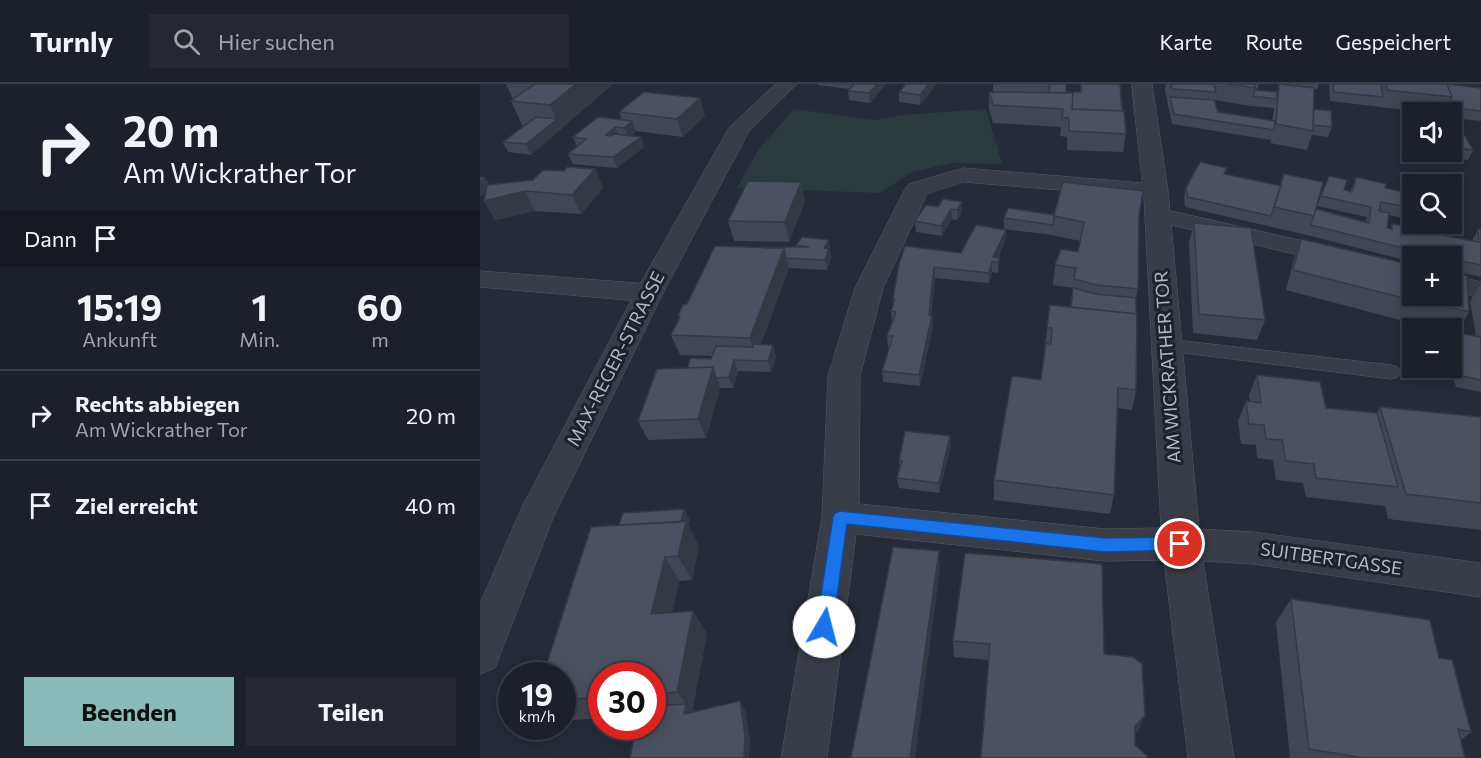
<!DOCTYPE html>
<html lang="de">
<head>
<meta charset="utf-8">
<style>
  body { margin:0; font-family:Commissioner,sans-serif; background:#252832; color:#f1f3f6; height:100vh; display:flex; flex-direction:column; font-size:22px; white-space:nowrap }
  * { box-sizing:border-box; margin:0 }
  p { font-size:20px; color:#a0a3a8 }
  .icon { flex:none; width:33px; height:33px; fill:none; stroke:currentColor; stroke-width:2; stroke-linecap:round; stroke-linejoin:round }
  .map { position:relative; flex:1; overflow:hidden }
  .drawer { display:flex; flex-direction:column; background:#1c202a; width:480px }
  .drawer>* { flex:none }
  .guide { background:#1c202a; color:#f1f3f6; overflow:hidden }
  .buttons { position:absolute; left:922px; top:18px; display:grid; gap:12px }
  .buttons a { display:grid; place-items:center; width:60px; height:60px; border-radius:0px; background:#1c202a; box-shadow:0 3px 15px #0003,0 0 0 2px #3a3e47; font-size:30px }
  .speed { position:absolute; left:18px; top:578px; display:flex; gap:12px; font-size:30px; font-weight:700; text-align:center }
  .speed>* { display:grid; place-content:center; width:78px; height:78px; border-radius:50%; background:#1c202a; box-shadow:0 3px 15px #0003,0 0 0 2px #3a3e47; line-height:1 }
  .speed small { font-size:15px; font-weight:400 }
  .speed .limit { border:9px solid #d22; background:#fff; color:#111 }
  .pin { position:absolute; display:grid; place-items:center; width:51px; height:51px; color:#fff; margin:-26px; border:3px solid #fff; border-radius:50%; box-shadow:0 2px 6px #0007 }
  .me { position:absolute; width:66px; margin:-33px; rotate:8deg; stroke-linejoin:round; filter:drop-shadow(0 0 4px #0008) }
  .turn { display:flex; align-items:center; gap:21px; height:126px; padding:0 24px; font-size:27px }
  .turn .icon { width:78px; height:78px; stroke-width:2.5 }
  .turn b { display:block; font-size:42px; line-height:51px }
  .then { display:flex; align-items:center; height:57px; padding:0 24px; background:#0003; gap:12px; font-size:22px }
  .eta { display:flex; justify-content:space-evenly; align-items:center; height:102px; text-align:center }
  .eta b { font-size:36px; font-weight:700; line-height:42px }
  .button { display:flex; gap:12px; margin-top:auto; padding:12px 24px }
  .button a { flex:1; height:69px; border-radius:0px; background:#8bbbb9; color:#111; font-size:24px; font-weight:700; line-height:69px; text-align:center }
  .button a+a { background:#252832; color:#f1f3f6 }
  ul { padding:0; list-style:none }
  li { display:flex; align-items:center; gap:18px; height:90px; padding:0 24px; border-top:2px solid #3a3e47 }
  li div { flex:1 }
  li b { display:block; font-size:22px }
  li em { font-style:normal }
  header { display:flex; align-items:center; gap:36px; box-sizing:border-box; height:84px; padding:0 30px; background:#1c202a; border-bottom:2px solid #3a3e47 }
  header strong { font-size:28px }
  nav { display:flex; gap:33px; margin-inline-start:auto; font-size:21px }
  .search { width:420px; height:54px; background:#252832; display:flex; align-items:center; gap:15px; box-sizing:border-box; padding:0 21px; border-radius:0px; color:#a0a3a8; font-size:22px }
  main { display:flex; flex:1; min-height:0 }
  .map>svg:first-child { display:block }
</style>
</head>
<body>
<header>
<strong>Turnly</strong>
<div class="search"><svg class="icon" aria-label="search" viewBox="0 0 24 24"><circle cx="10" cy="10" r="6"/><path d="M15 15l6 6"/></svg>Hier suchen</div>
<nav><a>Karte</a><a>Route</a><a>Gespeichert</a></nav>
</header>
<main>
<section class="drawer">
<div class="guide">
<div class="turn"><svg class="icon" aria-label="right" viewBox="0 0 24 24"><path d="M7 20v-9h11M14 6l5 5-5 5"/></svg><div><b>20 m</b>Am Wickrather Tor</div></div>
<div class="then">Dann<svg class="icon" aria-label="arrive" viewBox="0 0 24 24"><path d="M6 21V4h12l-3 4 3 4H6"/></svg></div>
</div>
<div class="eta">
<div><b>15:19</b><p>Ankunft</p></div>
<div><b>1</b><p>Min.</p></div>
<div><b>60</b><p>m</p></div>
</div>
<ul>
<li><svg class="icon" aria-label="right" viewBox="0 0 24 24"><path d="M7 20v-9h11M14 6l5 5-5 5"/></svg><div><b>Rechts abbiegen</b><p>Am Wickrather Tor</p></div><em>20 m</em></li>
<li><svg class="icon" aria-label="arrive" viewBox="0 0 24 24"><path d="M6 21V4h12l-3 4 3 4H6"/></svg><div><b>Ziel erreicht</b></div><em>40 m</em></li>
</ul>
<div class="button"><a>Beenden</a><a>Teilen</a></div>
</section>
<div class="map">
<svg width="1001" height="674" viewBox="0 0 1001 674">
  <rect width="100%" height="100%" fill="#252b38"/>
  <path fill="#2b3a3d" d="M314,25L394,36L422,31L506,25L522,80L473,79L432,88L400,109L257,104L278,66Z"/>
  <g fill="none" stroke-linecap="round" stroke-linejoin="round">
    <g stroke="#565b66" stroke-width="1">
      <path id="service" d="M687,255L911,281L918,283L921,288L918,293L911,295L680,266L677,261L680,256Z"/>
    </g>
    <g stroke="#565b66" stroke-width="1">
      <path id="pedestrian" d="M678,124L933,182V198L670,136L666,131L670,126Z
        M972,191L1001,198V214L972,207Z"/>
    </g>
    <g stroke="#565b66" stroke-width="1">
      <path id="minor" d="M652,0H672L688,107L719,445L773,448L1001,479V513L773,480L723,477L754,674H708L684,476L625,477L376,450L347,674H301L342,433L348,292L375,204L425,105L429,100L483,84L662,99ZM484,98L664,113L681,444L625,445L379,420L380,292L403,204L447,110Z
        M0,187L169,200L179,203L183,209L179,215L169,218L0,203Z"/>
    </g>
    <g stroke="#565b66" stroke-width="1">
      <path id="tertiary" d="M296,0H317L269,47L183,209L73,434L15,584L0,590V520L42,423L155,209L249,44Z"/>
    </g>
    <use href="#service" fill="#383d48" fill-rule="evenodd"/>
    <use href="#pedestrian" fill="#383d48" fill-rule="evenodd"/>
    <use href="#minor" fill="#383d48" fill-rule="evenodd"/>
    <use href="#tertiary" fill="#383d48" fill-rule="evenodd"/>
  </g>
  <path fill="#404653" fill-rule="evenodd" d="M26,0H133L51,71L28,68L23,58L45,41H42L31,17L33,15Z
    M338,0H406L390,19L369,16L368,7L369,5L338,1Z
    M426,0H457L440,21L419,18V8Z
    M513,0H586V8H600V0H640L646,50L643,68L587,66V53L580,52L581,43L513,39L509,25V8H513Z
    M686,0H779L777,5L775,6L797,8L799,1L795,0H839L837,5H834V25L852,43L848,53L832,51L827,66L790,59L791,56L692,40L685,6ZM735,16L770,22L794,24L792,37L738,28Z
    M849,0H967L1001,4V37L972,34V28H942L850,17Z
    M220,14L225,32L203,53L156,47L151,52L161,53L164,63L137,84L93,80L88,70L97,63L93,53L142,36L139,28Z
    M928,45L933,46V68H972V51L993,66L988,76L923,68V55Z
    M115,85L123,104L101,130L55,127L15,136L4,117L5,109L0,113V93L5,94L9,101L53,96L84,87Z
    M745,90L836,125L886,138L887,133L837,122L849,92L864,106L870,108L876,93L905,104L933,110V140H960L959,142L957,141L955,150L992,157L998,145L1001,146V193L972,187V172H933V179L989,228L977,248L972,247V244H964L925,235L924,237L806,206L814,175L821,155L926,180L928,177L827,151L705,123L704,115L706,104ZM909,131L923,134L921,142L912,140L910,145L907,144Z
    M463,115L482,129L477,136L472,135L462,152L436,148L435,137L458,123Z
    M325,117L309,158L254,157L248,137Z
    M574,131L659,132L658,205L656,214V306L652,326L638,324L634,411L630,430L514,416V396L561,296L567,244L591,223L593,204L573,201L575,181L598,168L600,157L572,151L524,145V134Z
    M714,139L785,236L777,256L713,249L709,158Z
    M526,146L525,157L518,174H519L518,189L512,188L509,199L455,194L451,231H452L453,242L440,302L403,298L402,287L409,263H408L407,252L412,237L411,227L413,220V215L419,180L481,169Z
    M349,156L351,175L347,186L309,184L281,260L293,261L296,272L291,288L258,287L253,304H240L226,354L168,356L158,337L208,284L231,275L232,272L200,271L191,251L199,235L198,231L207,220L284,164L316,163V161Z
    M1001,200V308L976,303L969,284H972V248L996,252L990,217Z
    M777,291L846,324L897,329L900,323L1001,333V446L908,435L905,422L826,413L823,399L796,396L793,376L777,374L776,361L761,360L758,337L766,317H770L769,311Z
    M471,363L459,409L419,404L417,394L420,385L419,377Z
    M210,435L208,441L219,462L212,496L199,497L192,529L213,527L227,550L212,628L265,625L270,659L172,642V591H122V634L82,637V591L139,441Z
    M811,515L959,574L991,648L981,656L985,674H810L796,538Z
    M473,557L624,570L665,632L658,647L655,650V661L509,576L474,573Z"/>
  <path fill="#343943" d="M96,0H133L51,71L46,60L76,36L70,21Z
    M397,0H406L390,19L389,9Z
    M449,0H457L440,21V11Z
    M220,14L225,32L203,53L197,35Z
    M152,37L156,47L148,54L144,44Z
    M135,43L139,53L126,51Z
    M161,53L164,63L137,84L133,73Z
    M115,85L123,104L101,130L92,111Z
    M5,94L11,104L0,113V98Z
    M321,98L325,117L309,158L305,138Z
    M45,107L55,127L15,136L4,117Z
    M482,118V129L477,136V126Z
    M471,125L472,135L462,152L461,142Z
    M526,146L525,157L516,178L513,173Z
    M349,156L351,175L347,186L344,164Z
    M304,164L309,184L276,274L270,254Z
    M512,178V188L509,199V189Z
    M454,183L455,194L449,241V231Z
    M452,231L453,242L440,302L439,291Z
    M293,261L296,272L291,288L288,277Z
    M254,276L258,287L253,304L249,293Z
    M233,283L240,303L226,354L218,335Z
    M470,352L471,363L459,409V399Z
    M204,425L210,435L208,441L219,462L212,496L198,472V453Z
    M459,467L460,485L435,674H430Z
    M185,473L199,497L186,553L171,530Z
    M213,527L227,550L212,628L197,608Z
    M260,617L265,625L270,659L269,674H264Z
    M206,620L212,628L204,630Z
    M665,632L658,647L649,657L655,642Z"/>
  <path fill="#4b5160" stroke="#343943" stroke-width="1.5" fill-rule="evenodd" d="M55,0H96L70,21L31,17Z
    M374,0H397L389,9L368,7Z
    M426,0H449L440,11L419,8Z
    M570,0H586V8H601V0H640L642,27L592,25L593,9L569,8Z
    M691,0H734L736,8L692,5Z
    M748,0H775V4Z
    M799,0L834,4L833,47L796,40Z
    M853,0H901L903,13L854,8Z
    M906,0H967L972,13L907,6Z
    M967,0L1001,4V27L968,23V21L972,13Z
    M775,6L797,8L796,15L773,12Z
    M164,8L220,14L197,35L139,28Z
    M509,8L593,9L592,25L644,27L646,50L589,47V34H582L583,25L513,21Z
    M690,13L734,16L738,28L795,37L794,46L694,30Z
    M834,25L851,27L852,43L833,41Z
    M56,33L77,35L46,60L23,58Z
    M118,33L152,37L144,44L135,43L126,51L131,52L134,50L161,53L133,73L88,70L106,55L93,53Z
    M928,45L933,46V58H928Z
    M972,51L985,52L993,66L972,63Z
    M720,78L747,84L744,90L801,102L791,132L708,113L706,104Z
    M87,83L115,85L92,111L45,107L4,117L7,101L53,96L63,86L84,87Z
    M804,90L843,98L834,132L794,123Z
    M849,92L867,96L864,106L872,108L876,93L906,100L905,104L933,110V140H958L955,150L999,158L998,145L1001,146V181L972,175V172H962L935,167L831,141L836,125L889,139L891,123L841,112ZM901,118L928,123L924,142L912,140V145L907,144L909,129L899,127Z
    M0,93L5,94L0,98Z
    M268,97L321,98L305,138L248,137Z
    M583,98L663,107L659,132L658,205L617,201L594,195L596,184L575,181L581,165L598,168L604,138L574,132Z
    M463,115L482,118L477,126L471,125L461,142L435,137L446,121L458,123Z
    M528,124L574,131L573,141L524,134Z
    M714,139L771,144L785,236L719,230Z
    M496,141L526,146L513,173L519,174V178H512L509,189L454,183L449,231H452L439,291L402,287L413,252H407L416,228L411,227L415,215H413L419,180L425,162L481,169Z
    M322,153L349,156L344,164L349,165L345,176L306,174L304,164H284L285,163H329L316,161Z
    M821,155L928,180V177L933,179V212H972V188L987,192L989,228L934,214L935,217L813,186Z
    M235,162L304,164L270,254L191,251L200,233L198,231L203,221L207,220Z
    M593,204L616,210L656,214V230L591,223Z
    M570,221L657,230L656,306L638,304L634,411L514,396L532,292L561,296L566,259L571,260L572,244H567Z
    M972,248L1001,253V296L983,292L976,273Z
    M273,260L293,261L288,277L254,276L249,293L236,294L233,283L208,284L210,274L231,275L236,262L273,263Z
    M233,283L218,335L158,337L177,285Z
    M777,291L840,298L846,324L897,329L918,403L836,394L834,380L806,377L802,356L786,355L784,341L769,340L766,317L781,319Z
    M900,323L1001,333V419L926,410Z
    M425,347L470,352L459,399L417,394L422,377H419Z
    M204,425L201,438L139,441L143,429Z
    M206,437L198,472L185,473L171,530L213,527L197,608L172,610V591H122V613L82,616V591H63L111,443Z
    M413,463L459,467L430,674H371Z
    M485,469L622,480L624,570L653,573L662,580L665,632L655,642V661L667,672V674H501L510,560L473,557Z
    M811,515L950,536L959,574L972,576L991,648L978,645L985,674H884L829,665Z
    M260,617L265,651L264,674H150L156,642H172V622L206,620L204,630Z"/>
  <path fill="#1a73e8" stroke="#114b97" stroke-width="1.5" d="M360,427L625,454L700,453L706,455L708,460L706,464L700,466L625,468L367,440L353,543L350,548L344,550L338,548L336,543L353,433L355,429Z"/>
  <g text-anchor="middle" stroke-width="6" stroke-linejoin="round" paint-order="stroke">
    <g font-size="18" fill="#b3b8c4" stroke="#1d222d">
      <text transform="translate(136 275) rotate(-63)" y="6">MAX-REGER-STRASSE</text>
      <text transform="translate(688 283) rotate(-94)" y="6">AM WICKRATHER TOR</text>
      <text transform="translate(851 475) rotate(8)" y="6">SUITBERTGASSE</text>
    </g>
  </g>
</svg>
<div class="buttons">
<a><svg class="icon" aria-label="sound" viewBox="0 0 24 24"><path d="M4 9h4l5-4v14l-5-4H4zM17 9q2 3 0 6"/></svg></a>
<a><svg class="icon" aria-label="search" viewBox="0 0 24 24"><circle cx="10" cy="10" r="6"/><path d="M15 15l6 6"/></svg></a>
<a>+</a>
<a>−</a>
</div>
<div class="speed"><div>19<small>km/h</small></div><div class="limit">30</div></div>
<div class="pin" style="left:700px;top:460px;background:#d93025"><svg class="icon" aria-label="arrive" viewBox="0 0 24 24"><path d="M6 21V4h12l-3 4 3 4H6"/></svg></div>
<svg class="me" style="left:344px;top:543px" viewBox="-20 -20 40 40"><circle r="19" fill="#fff"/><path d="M0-13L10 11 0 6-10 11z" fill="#1a73e8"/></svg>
</div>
</main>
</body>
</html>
